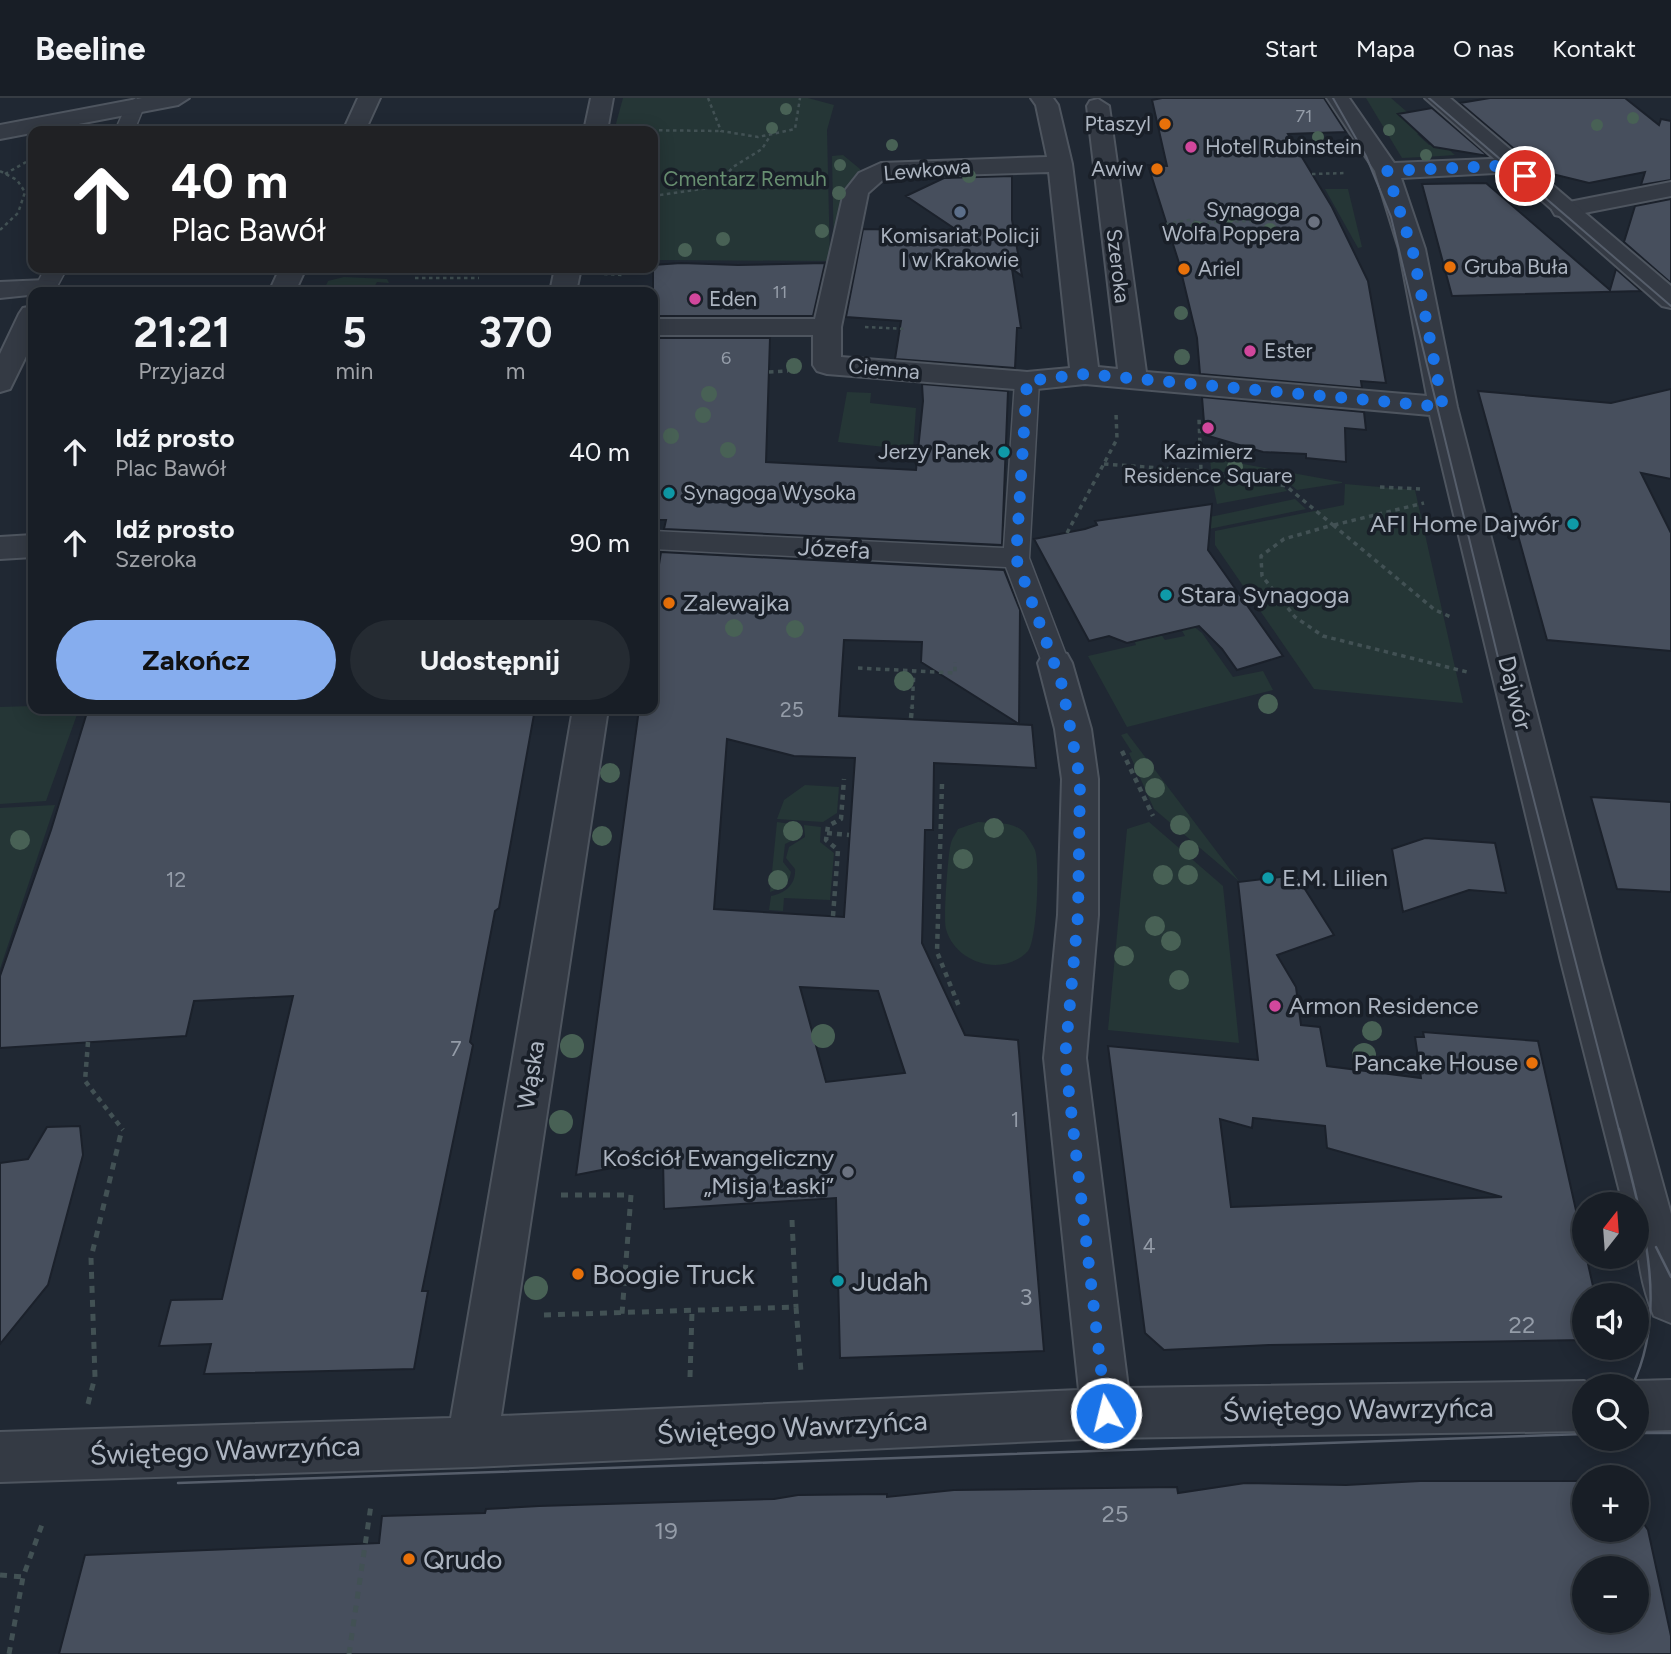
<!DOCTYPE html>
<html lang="pl">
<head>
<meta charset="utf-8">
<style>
  body { margin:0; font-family:Figtree,sans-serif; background:#252b32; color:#f1f3f6; height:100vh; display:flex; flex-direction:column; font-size:26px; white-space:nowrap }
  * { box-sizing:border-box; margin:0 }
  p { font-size:23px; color:#9fa2a7 }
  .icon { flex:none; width:38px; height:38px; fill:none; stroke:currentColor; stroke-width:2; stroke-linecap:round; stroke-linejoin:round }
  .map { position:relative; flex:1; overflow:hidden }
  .sheet { position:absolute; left:28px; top:189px; width:630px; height:427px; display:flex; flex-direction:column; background:#181e26; border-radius:14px; box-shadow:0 4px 18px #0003,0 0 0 2px #363c43 }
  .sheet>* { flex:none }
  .banner { position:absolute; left:28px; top:28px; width:630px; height:147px; border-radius:14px; box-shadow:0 4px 18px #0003,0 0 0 2px #363c43; background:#202124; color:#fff; overflow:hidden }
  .needle { width:46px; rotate:17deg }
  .tools { position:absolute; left:1572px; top:1094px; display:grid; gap:14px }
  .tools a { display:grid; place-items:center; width:77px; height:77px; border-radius:50%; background:#181e26; box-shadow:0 4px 18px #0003,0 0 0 2px #363c43; font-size:35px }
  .pin { position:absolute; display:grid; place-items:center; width:60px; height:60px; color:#fff; margin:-30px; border:4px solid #fff; border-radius:50%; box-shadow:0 2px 7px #0007 }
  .me { position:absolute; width:77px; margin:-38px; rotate:352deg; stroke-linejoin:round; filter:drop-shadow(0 0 5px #0008) }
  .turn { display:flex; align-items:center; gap:24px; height:147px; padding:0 28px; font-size:32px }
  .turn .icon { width:91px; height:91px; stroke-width:2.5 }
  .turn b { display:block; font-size:49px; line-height:60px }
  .eta { display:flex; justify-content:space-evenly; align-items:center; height:119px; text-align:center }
  .eta b { font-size:42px; font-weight:700; line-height:49px }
  .cta { display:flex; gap:14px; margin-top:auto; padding:14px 28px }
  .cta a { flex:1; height:80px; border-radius:42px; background:#86adee; color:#111; font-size:28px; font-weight:700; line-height:80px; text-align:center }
  .cta a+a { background:#252b32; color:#f1f3f6 }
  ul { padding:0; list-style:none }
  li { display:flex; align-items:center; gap:21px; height:91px; padding:0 28px }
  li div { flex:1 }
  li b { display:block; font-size:26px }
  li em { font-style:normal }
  header { display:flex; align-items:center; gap:42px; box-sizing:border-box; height:98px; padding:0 35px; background:#181e26; border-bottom:2px solid #363c43 }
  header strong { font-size:33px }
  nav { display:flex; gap:38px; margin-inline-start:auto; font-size:24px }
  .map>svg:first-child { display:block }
</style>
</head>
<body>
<header>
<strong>Beeline</strong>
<nav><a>Start</a><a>Mapa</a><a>O nas</a><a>Kontakt</a></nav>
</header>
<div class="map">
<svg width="1671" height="1556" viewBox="0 0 1671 1556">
  <rect width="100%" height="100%" fill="#202833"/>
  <path fill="#253636" d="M623,0H808L834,7L827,32L830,163L653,162V33H614Z
    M1366,0H1391L1429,33L1417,36L1429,47L1441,45L1455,57L1426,59L1424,56H1420L1422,59L1402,60Z
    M843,57L860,71V77L843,92L834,159L832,58Z
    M1325,91H1348L1362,149L1358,150Z
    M344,179L387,181L389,185L377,184L371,194H323L328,183Z
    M847,294L871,295L870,305L916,310L913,352L838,344Z
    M1210,360L1342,384V385L1297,392L1290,386L1211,372Z
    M1211,376L1283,389L1287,393L1217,406Z
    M1345,386L1415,392L1463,605L1314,591L1215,447V433L1344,407Z
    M1295,401L1306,411L1209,431L1210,419Z
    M1193,528L1202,535L1233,579L1263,573L1273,592L1127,629L1088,558L1136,547L1134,541L1160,535L1165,542L1185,538L1181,531Z
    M33,608V611H79L46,703L0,706V609Z
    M1127,635L1239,783L1154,711L1129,655L1132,654L1121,637Z
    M805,687L839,689L837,715L823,724L777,721L784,702Z
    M55,707L0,871V710Z
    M777,724L798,727L802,733L797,740L785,746L783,764L791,774C789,787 781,790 770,794Z
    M978,724C992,725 1013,723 1024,734C1027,738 1033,747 1035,752C1040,766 1037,842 1028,853C1003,880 955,865 946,831C943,823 948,754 951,745C952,740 956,736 958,731Z
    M1149,724L1223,788L1239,945L1108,932L1127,731Z
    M804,727L821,729L820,744L834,755L830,802L784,800L783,813L769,812L771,798C785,795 796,787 795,771L786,760L789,749L805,739Z"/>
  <path fill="#474f5d" stroke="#1b212b" stroke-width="2" fill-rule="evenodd" d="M1162,0H1324L1346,34L1288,36L1332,109L1368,183L1386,285L1361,283L1362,290L1200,276L1197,240L1179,165L1148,67L1167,68L1152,2Z
    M1490,0H1625L1659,27L1661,21L1671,23V82L1641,87L1645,74L1589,85L1540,73L1460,5Z
    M1432,10L1488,58L1434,49L1398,16Z
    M1012,78V122L1022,178L1012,171L1021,230H1017L1015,270L895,261L901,223L846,219L863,131L958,133L906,98L944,80Z
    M1486,85L1610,192L1616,171L1641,193L1452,198L1422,86Z
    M1671,101V185L1624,144L1635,108Z
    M681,165L738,167L825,165L813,218H653V167Z
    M653,240H770L766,364L916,372L923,303L922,286L1008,293L1002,447L664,431L666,422H653Z
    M1671,291V381L1641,375L1671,435V553L1547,542L1478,293L1611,305Z
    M1202,299L1364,314L1366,332L1345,330L1346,364L1306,360V356L1263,354L1205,337Z
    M1212,406L1208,452L1283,558L1237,572L1222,551L1199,528L1127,545L1109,538L1089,543L1034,441L1085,431L1097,427L1095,423Z
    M661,454L1004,472L1020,512L1019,626L921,564L922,544L844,542L839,618L1032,627L1036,670L934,665L933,732H925L922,845L965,937L1018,942L1044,1253L840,1260L836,1100L664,1111L663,1060L576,1077L639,611H653V504ZM727,641L794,658L855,660L844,819L714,811ZM800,889L878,893L905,975L826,984Z
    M88,611H535L499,810L495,813L470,944L473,947L422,1193H428L414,1271L204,1276L211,1246L159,1248L171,1202L222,1201L293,898L194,903L186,938L0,950V878L51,732Z
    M1591,699L1671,704V794L1617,791Z
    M1425,740L1495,745L1506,795L1469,792L1403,814L1392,751Z
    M1296,777L1334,837L1277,857L1296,889L1301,927L1320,929L1327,968L1421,980L1415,939H1424L1423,934L1538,943L1595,1197H1584V1242L1269,1247L1164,1252L1145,1235L1108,948L1258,962L1238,784ZM1253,1020L1325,1028L1327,1050L1502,1099L1231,1109L1220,1021L1252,1030Z
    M80,1028L83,1057L48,1187L0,1246V1065L28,1061L47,1029Z
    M1420,1383H1584V1432H1636V1414L1648,1432L1671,1538V1556H59L85,1457L379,1445L382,1418L485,1415L486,1411L539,1408L774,1401L798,1397L887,1396V1399L954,1392L1177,1389L1178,1395L1245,1385L1346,1387ZM1584,1470H1636V1522H1584Z"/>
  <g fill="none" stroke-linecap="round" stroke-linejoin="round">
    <g stroke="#4e555f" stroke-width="3">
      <path id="pedestrian" d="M136,0L145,6L134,33H115L127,6Z
        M45,170H67L54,194H38L35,190Z
        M1027,276L1035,278L1039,283L1029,460L1069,565L1065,572L1055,576L1045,572L1006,469L653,451V433L1004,450L1015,283L1019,278Z"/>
    </g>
    <g stroke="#4e555f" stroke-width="4">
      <path id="minor" d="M142,0H189L178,7L0,41V27Z
        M358,0H380L365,33H343Z
        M591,0H613L607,33H584Z
        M1031,0H1053L1058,7L1072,66L1098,269L1118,271L1087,8L1090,3L1098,1L1109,8L1146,274L1427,298L1399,151L1375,73L1327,0H1349L1394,65L1514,60L1522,62L1526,67L1522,72L1514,74L1401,80L1425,151L1457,309L1601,863L1671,1116V1225L1654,1218C1638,1179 1636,1147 1636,1106H1623L1561,863L1430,317L1085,286L1027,292L827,276L817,273L813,267V237H653V221H815L844,94L859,75L881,65L1047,59L1036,7ZM1049,74L1070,270L1027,274L841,259V229L868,95L886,79Z
        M1671,84V98L1564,119L1555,117L1552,112L1555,107L1564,105Z
        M280,170H306L295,194H269Z
        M555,170H581L576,194H550Z
        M46,182L55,184L59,190L57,194L0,200V184Z
        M33,208V244L10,291L0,294V256L19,216L23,210Z
        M33,437V459L0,461V439Z
        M1055,552L1067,556L1072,565L1091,631L1098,681V817L1086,960L1128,1290L1584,1283L1595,1288H1584V1333L1106,1340L472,1369L0,1384V1334L451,1320L573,611H608L501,1318L1079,1292L1044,960L1058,817L1062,681L1055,631L1038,565L1043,556Z
        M1671,1282V1332L1636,1333V1288H1625L1636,1283Z"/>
    </g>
    <g stroke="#4e555f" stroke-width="4">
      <path id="tertiary" d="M1425,0H1450L1671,188V210L1662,208Z"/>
    </g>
    <path stroke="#425154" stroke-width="2.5" stroke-dasharray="3.5 3.5" stroke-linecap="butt" d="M708,0L721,33L758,39L795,31L800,0
      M631,32L721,33
      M1297,50L1329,49
      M0,73L17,82L25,94L18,115L0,132
      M5,76L26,64
      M1312,76L1346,75
      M653,98L716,89L733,69L762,51L770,38
      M1166,126L1190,122L1200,125L1274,122L1267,106L1279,105
      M604,176L623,177
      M415,180H479
      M865,229L906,231"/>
    <path stroke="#425154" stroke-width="3.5" stroke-dasharray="4.5 4.5" stroke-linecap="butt" d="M769,274L788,273
      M1104,366L1201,373L1199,321
      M1201,373L1286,388L1333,427L1284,441L1261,458L1262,478L1295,519L1323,538L1467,574
      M1380,389L1420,391
      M1333,427L1435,512L1451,519
      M1334,427L1424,405
      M1067,435L1117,341L1116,315
      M763,521L764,513
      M858,570L955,575V564
      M912,611L914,573"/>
    <path stroke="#425154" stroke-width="4.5" stroke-dasharray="5 5" stroke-linecap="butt" d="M911,620L912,609
      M1122,653L1153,718
      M942,686L937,854L960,911
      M827,735L849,737
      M833,818L838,752L826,742L828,728L841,721L844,681
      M88,944L85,983L123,1032"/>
    <path stroke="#425154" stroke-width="5" stroke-dasharray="7 7" stroke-linecap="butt" d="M561,1097H631L622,1216
      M792,1122L796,1209
      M544,1217L796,1209L801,1274
      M690,1279L692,1214
      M88,1306L95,1279L91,1160L122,1031
      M0,1477L23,1479
      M9,1556L23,1479L44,1421
      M349,1556L371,1407"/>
    <use href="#pedestrian" fill="#343a44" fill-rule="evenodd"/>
    <use href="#minor" fill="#343a44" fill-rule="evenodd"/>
    <use href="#tertiary" fill="#343a44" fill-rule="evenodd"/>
    <path stroke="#565e6b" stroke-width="2" d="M1333,0L1366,58L1391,119L1512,617L1619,1032
      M1429,0L1671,208"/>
    <path stroke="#565e6b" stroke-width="2.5" d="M1619,1031C1640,1114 1671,1209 1632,1288
      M1656,1149L1671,1179
      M1636,1335H1671
      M178,1385L1584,1336"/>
  </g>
  <g fill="#486155">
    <circle cx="786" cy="11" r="6"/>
    <circle cx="1633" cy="20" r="6"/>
    <circle cx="1597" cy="27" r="6"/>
    <circle cx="772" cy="30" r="6"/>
    <circle cx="1389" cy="32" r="6"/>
    <circle cx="1318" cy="39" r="6"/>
    <circle cx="892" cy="47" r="6"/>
    <circle cx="1426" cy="57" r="6"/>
    <circle cx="840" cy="67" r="6"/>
    <circle cx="969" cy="78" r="7"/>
    <circle cx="839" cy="95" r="7"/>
    <circle cx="1229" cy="118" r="7"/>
    <circle cx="1197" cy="130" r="7"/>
    <circle cx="1270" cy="132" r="7"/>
    <circle cx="822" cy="133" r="7"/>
    <circle cx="723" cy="141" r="7"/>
    <circle cx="685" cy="152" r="7"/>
    <circle cx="1181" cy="215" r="7"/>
    <circle cx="1182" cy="259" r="8"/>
    <circle cx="794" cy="268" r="8"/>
    <circle cx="709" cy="296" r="8"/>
    <circle cx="703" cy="317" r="8"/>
    <circle cx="671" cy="338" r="8"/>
    <circle cx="728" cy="352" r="8"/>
    <circle cx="1235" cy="369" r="8"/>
    <circle cx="734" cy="530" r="9"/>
    <circle cx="795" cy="531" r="9"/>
    <circle cx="904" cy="583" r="10"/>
    <circle cx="1268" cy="606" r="10"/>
    <circle cx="1144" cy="670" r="10"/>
    <circle cx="610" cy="675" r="10"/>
    <circle cx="1155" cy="690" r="10"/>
    <circle cx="1180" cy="727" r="10"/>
    <circle cx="994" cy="730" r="10"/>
    <circle cx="793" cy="733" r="10"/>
    <circle cx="602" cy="738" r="10"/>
    <circle cx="20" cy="742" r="10"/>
    <circle cx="1189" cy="752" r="10"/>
    <circle cx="963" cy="761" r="10"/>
    <circle cx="1163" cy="777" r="10"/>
    <circle cx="1188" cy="777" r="10"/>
    <circle cx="778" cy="782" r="10"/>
    <circle cx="1155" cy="828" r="10"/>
    <circle cx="1171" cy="843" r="10"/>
    <circle cx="1124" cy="858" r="10"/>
    <circle cx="1179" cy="882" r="10"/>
    <circle cx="1372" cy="933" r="10"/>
    <circle cx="823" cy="938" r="12"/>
    <circle cx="572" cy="948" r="12"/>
    <circle cx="1364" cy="957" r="12"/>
    <circle cx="561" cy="1024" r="12"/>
    <circle cx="536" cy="1190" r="12"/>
  </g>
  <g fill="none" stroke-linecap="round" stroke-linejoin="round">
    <path stroke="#1a73e8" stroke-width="12" stroke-dasharray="0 21.6" d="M1106,1315L1065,960L1078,817L1080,681L1062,587L1016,460L1027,283L1085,276L1443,309L1413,154L1387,73L1514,67L1525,78"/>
  </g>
  <g fill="#e8710a" stroke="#191f28" stroke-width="2.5">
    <circle cx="1165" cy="26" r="7"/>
    <circle cx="1157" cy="71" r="7"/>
    <circle cx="1450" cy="169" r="7"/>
    <circle cx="1184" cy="171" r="7"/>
    <circle cx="669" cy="505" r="7"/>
    <circle cx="1532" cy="965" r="7"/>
    <circle cx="578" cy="1176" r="7"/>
    <circle cx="409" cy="1461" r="7"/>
  </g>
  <g fill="#d1479c" stroke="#191f28" stroke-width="2.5">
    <circle cx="1191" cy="49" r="7"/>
    <circle cx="695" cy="201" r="7"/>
    <circle cx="1250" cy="253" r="7"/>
    <circle cx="1208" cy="330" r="7"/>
    <circle cx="1275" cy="908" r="7"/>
  </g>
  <circle fill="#5c6f8a" stroke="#191f28" stroke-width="2.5" cx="960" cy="114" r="7"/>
  <g fill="#6b7280" stroke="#191f28" stroke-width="2.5">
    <circle cx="1314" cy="124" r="7"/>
    <circle cx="848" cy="1074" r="7"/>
  </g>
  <g fill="#0f9aa8" stroke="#191f28" stroke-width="2.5">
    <circle cx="1004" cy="354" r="7"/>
    <circle cx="669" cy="395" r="7"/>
    <circle cx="1573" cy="426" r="7"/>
    <circle cx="1166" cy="497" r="7"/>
    <circle cx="1268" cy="780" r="7"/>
    <circle cx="838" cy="1183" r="7"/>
  </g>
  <g text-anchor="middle" stroke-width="7" stroke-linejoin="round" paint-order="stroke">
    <g font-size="18" fill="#949ca8">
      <text x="1304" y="24">71</text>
      <text x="780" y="200">11</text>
      <text x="726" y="266">6</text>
    </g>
    <g font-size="21" fill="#adb5c1" stroke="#191f28" text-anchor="start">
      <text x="1151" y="33" text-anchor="end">Ptaszyl</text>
      <text x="1205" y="56">Hotel Rubinstein</text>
      <text x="1143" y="78" text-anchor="end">Awiw</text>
      <text x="1300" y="119" text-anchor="end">Synagoga<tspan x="1300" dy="24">Wolfa Poppera</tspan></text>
      <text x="960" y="145" text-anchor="middle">Komisariat Policji<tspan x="960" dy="24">I w Krakowie</tspan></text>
      <text x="1464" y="176">Gruba Buła</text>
      <text x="1198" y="178">Ariel</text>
      <text x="709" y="208">Eden</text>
      <text x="1264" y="260">Ester</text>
      <text x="990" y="361" text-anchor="end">Jerzy Panek</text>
      <text x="1208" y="361" text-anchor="middle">Kazimierz<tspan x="1208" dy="24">Residence Square</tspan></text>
      <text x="683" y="402">Synagoga Wysoka</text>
    </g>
    <g font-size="21" fill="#adb5c1" stroke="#191f28">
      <text transform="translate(927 72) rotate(-5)" y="7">Lewkowa</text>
      <text transform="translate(1118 168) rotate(83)" y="7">Szeroka</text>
      <text transform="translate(884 271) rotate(5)" y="7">Ciemna</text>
    </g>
    <g font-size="21" fill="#688f71" stroke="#191f28">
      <text x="745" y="88">Cmentarz Remuh</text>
    </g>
    <g font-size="21" fill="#949ca8">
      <text x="792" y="619">25</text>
      <text x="176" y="789">12</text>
      <text x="456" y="958">7</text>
      <text x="1015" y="1029">1</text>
      <text x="1149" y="1155">4</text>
    </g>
    <g font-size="24" fill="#adb5c1" stroke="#191f28" text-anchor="start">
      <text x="1559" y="434" text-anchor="end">AFI Home Dajwór</text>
      <text x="1180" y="505">Stara Synagoga</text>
      <text x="683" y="513">Zalewajka</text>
      <text x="1282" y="788">E.M. Lilien</text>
      <text x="1289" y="916">Armon Residence</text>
      <text x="1518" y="973" text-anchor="end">Pancake House</text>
      <text x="834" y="1068" text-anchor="end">Kościół Ewangeliczny<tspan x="834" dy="28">„Misja Łaski”</tspan></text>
    </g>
    <g font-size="24" fill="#adb5c1" stroke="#191f28">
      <text transform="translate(834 451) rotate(3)" y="8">Józefa</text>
      <text transform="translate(1515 595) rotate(76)" y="8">Dajwór</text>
      <text transform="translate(531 977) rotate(-81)" y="8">Wąska</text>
    </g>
    <g font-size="24" fill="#949ca8">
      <text x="1026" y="1207">3</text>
      <text x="1522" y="1235">22</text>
      <text x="1115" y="1424">25</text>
      <text x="666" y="1441">19</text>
    </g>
    <g font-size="28" fill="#adb5c1" stroke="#191f28" text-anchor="start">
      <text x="592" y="1186">Boogie Truck</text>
      <text x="852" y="1193">Judah</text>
      <text x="423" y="1471">Qrudo</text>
    </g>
    <g font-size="28" fill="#adb5c1" stroke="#191f28">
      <text transform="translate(1358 1311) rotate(-1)" y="10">Świętego Wawrzyńca</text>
      <text transform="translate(792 1329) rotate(-3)" y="10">Świętego Wawrzyńca</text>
      <text transform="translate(225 1352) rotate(-2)" y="10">Świętego Wawrzyńca</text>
    </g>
  </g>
</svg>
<div class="tools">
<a><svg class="needle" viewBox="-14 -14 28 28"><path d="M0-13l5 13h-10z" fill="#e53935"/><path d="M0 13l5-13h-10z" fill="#9fa2a7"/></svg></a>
<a><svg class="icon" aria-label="sound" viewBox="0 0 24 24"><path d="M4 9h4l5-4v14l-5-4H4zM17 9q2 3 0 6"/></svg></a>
<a><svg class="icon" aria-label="search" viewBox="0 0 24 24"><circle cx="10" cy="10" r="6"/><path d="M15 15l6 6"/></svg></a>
<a>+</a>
<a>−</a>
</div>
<div class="pin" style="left:1525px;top:78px;background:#d93025"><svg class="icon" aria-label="arrive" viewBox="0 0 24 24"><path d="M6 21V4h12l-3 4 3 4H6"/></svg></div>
<svg class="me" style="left:1106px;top:1315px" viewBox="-20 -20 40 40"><circle r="17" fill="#1a73e8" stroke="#fff" stroke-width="3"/><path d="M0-11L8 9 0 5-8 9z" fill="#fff"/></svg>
<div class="banner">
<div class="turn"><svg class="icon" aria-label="ahead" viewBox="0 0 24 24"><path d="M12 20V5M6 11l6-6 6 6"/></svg><div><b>40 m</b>Plac Bawół</div></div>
</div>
<section class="sheet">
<div class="eta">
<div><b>21:21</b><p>Przyjazd</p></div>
<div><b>5</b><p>min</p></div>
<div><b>370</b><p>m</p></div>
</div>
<ul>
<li><svg class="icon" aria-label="ahead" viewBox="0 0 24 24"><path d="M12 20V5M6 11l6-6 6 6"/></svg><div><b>Idź prosto</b><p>Plac Bawół</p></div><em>40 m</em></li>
<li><svg class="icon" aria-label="ahead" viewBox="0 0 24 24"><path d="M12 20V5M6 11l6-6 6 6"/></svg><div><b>Idź prosto</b><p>Szeroka</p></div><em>90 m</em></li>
</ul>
<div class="cta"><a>Zakończ</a><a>Udostępnij</a></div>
</section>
</div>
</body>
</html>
